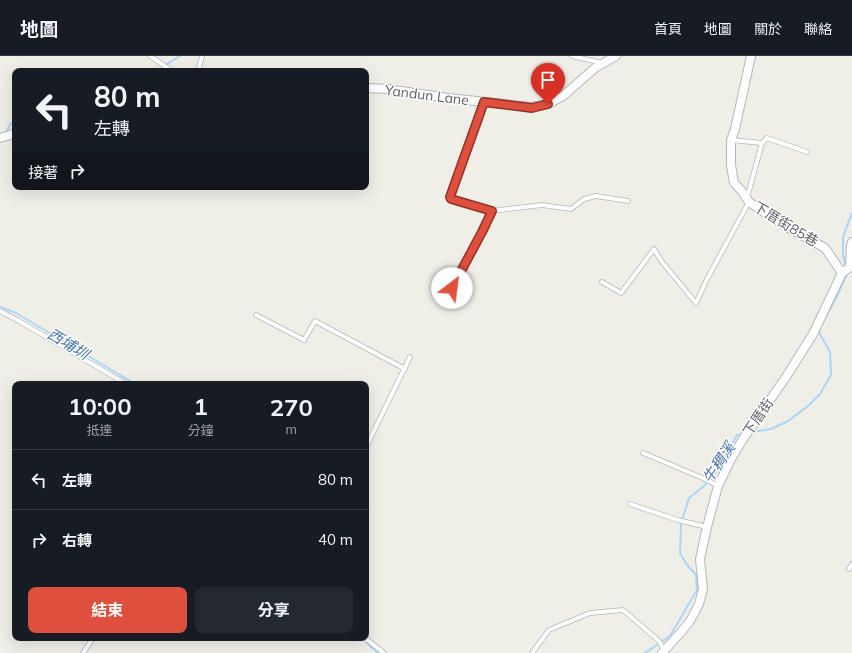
<!DOCTYPE html>
<html lang="zh-TW">
<head>
<meta charset="utf-8">
<style>
  body { margin:0; font-family:Mulish,"Noto Sans TC",sans-serif; background:#242831; color:#f1f3f6; height:100vh; display:flex; flex-direction:column; font-size:15px; white-space:nowrap }
  * { box-sizing:border-box; margin:0 }
  p { font-size:13px; color:#9ea1a6 }
  .icon { flex:none; width:22px; height:22px; fill:none; stroke:currentColor; stroke-width:2; stroke-linecap:round; stroke-linejoin:round }
  .map { position:relative; flex:1; overflow:hidden }
  .drawer { position:absolute; left:12px; top:325px; width:357px; height:260px; display:flex; flex-direction:column; background:#171b24; border-radius:8px; box-shadow:0 4px 16px #0002 }
  .drawer>* { flex:none }
  .hud { position:absolute; left:12px; top:12px; width:357px; height:122px; border-radius:8px; box-shadow:0 4px 16px #0002; background:#171b24; color:#f1f3f6; overflow:hidden }
  .pin { position:absolute; display:grid; place-items:center; width:34px; height:34px; color:#fff; margin:-41px -17px; border-radius:50% 50% 50% 0; rotate:-45deg; box-shadow:0 0 4px #0007 }
  .pin .icon { rotate:45deg }
  .me { position:absolute; width:44px; margin:-22px; rotate:30deg; stroke-linejoin:round; filter:drop-shadow(0 0 3px #0008) }
  .turn { display:flex; align-items:center; gap:14px; height:84px; padding:0 16px; font-size:18px }
  .turn .icon { width:52px; height:52px; stroke-width:2.5 }
  .turn b { display:block; font-size:28px; line-height:34px }
  .then { display:flex; align-items:center; height:38px; padding:0 16px; background:#0003; gap:8px; font-size:15px }
  .eta { display:flex; justify-content:space-evenly; align-items:center; height:68px; text-align:center }
  .eta b { font-size:24px; font-weight:700; line-height:28px }
  .primary-button { display:flex; gap:8px; margin-top:auto; padding:8px 16px }
  .primary-button a { flex:1; height:46px; border-radius:8px; background:#df4f3d; color:#fff; font-size:16px; font-weight:700; line-height:46px; text-align:center }
  .primary-button a+a { background:#242831; color:#f1f3f6 }
  ul { padding:0; list-style:none }
  li { display:flex; align-items:center; gap:12px; height:60px; padding:0 16px; border-top:1px solid #363941 }
  li div { flex:1 }
  li b { display:block; font-size:15px }
  li em { font-style:normal }
  header { display:flex; align-items:center; gap:24px; box-sizing:border-box; height:56px; padding:0 20px; background:#171b24; border-bottom:1px solid #363941 }
  header strong { font-size:19px }
  nav { display:flex; gap:22px; margin-inline-start:auto; font-size:14px }
  .map>svg:first-child { display:block }
</style>
</head>
<body>
<header>
<strong>地圖</strong>
<nav><a>首頁</a><a>地圖</a><a>關於</a><a>聯絡</a></nav>
</header>
<div class="map">
<svg width="852" height="597" viewBox="0 0 852 597">
  <rect width="100%" height="100%" fill="#efeee7"/>
  <g fill="none" stroke-linecap="round" stroke-linejoin="round">
    <path stroke="#acd5fa" stroke-width="2" d="M167,8L180,0
      M162,15H163
      M5,78L11,67L15,65
      M846,212L843,199V181L852,157
      M0,251L16,257L135,328
      M825,262L836,242L847,218L846,216
      M752,376L771,373L788,365L808,350L820,338L831,319L830,296L818,275L819,273
      M365,583L367,587L378,597
      M645,597L670,580L697,534L696,519L687,509L680,497L681,469L683,461L689,442L704,430L717,415L737,379L743,378"/>
    <g stroke="#b4b6ba" stroke-width="5.5">
      <path id="service" d="M150,0L172,15
        M572,0L602,7
        M198,15L202,0
        M484,46L450,141L451,143L491,155L542,149L571,153L584,143L596,140L628,145
        M731,84L762,87L767,82L807,96
        M747,142L762,87
        M602,226L621,237L654,193L662,206L696,247L707,223L749,146
        M451,231L482,176L491,155
        M0,255L19,265L126,328
        M256,259L304,284L315,265L405,313
        M366,391L410,301
        M643,397L705,423L718,430
        M630,448L678,464L707,471
        M849,513L852,508
        M365,582L384,597
        M83,597L93,582
        M532,597L549,574L590,557L623,554L659,585L664,594"/>
    </g>
    <g stroke="#b4b6ba" stroke-width="10">
      <path id="minor" d="M751,0L735,73L731,84V109L734,127L741,134L749,146L787,171L825,192L842,217
        M366,32L388,33L448,42L532,51L548,48L563,40L595,12L616,0
        M0,82L7,80L15,77
        M850,211L851,189L852,186
        M662,597L682,575L690,565L699,548L703,533L700,503L707,471L718,430L731,403L743,383L786,321L813,278L842,217L850,211"/>
    </g>
    <use href="#service" stroke="#fff" stroke-width="4"/>
    <use href="#minor" stroke="#fff" stroke-width="8"/>
  </g>
  <g fill="none" stroke-linecap="round" stroke-linejoin="round">
    <g stroke="#913328" stroke-width="10">
      <path id="route" d="M452,232L482,176L492,155L451,143L450,141L484,46L532,52L548,48"/>
    </g>
    <use href="#route" stroke="#df4f3d" stroke-width="7"/>
  </g>
  <g text-anchor="middle" stroke-width="3" stroke-linejoin="round" paint-order="stroke">
    <g font-size="14" fill="#5e6166" stroke="#fff">
      <text transform="translate(427 39) rotate(7)" y="5">Yandun Lane</text>
      <text transform="translate(786 168) rotate(31)" y="5">下厝街85巷</text>
      <text transform="translate(758 361) rotate(-56)" y="5">下厝街</text>
    </g>
    <g font-size="15" font-style="italic" fill="#4976ac" stroke="#fff">
      <text transform="translate(68 288) rotate(31)" y="5">西埔圳</text>
      <text transform="translate(719 407) rotate(-56)" y="5">牛稠溪</text>
    </g>
  </g>
</svg>
<div class="pin" style="left:548px;top:48px;background:#d93025"><svg class="icon" aria-label="arrive" viewBox="0 0 24 24"><path d="M6 21V4h12l-3 4 3 4H6"/></svg></div>
<svg class="me" style="left:452px;top:232px" viewBox="-20 -20 40 40"><circle r="19" fill="#fff"/><path d="M0-13L10 11 0 6-10 11z" fill="#df4f3d"/></svg>
<div class="hud">
<div class="turn"><svg class="icon" aria-label="left" viewBox="0 0 24 24"><path d="M17 20v-9H6M10 6l-5 5 5 5"/></svg><div><b>80 m</b>左轉</div></div>
<div class="then">接著<svg class="icon" aria-label="right" viewBox="0 0 24 24"><path d="M7 20v-9h11M14 6l5 5-5 5"/></svg></div>
</div>
<section class="drawer">
<div class="eta">
<div><b>10:00</b><p>抵達</p></div>
<div><b>1</b><p>分鐘</p></div>
<div><b>270</b><p>m</p></div>
</div>
<ul>
<li><svg class="icon" aria-label="left" viewBox="0 0 24 24"><path d="M17 20v-9H6M10 6l-5 5 5 5"/></svg><div><b>左轉</b></div><em>80 m</em></li>
<li><svg class="icon" aria-label="right" viewBox="0 0 24 24"><path d="M7 20v-9h11M14 6l5 5-5 5"/></svg><div><b>右轉</b></div><em>40 m</em></li>
</ul>
<div class="primary-button"><a>結束</a><a>分享</a></div>
</section>
</div>
</body>
</html>
